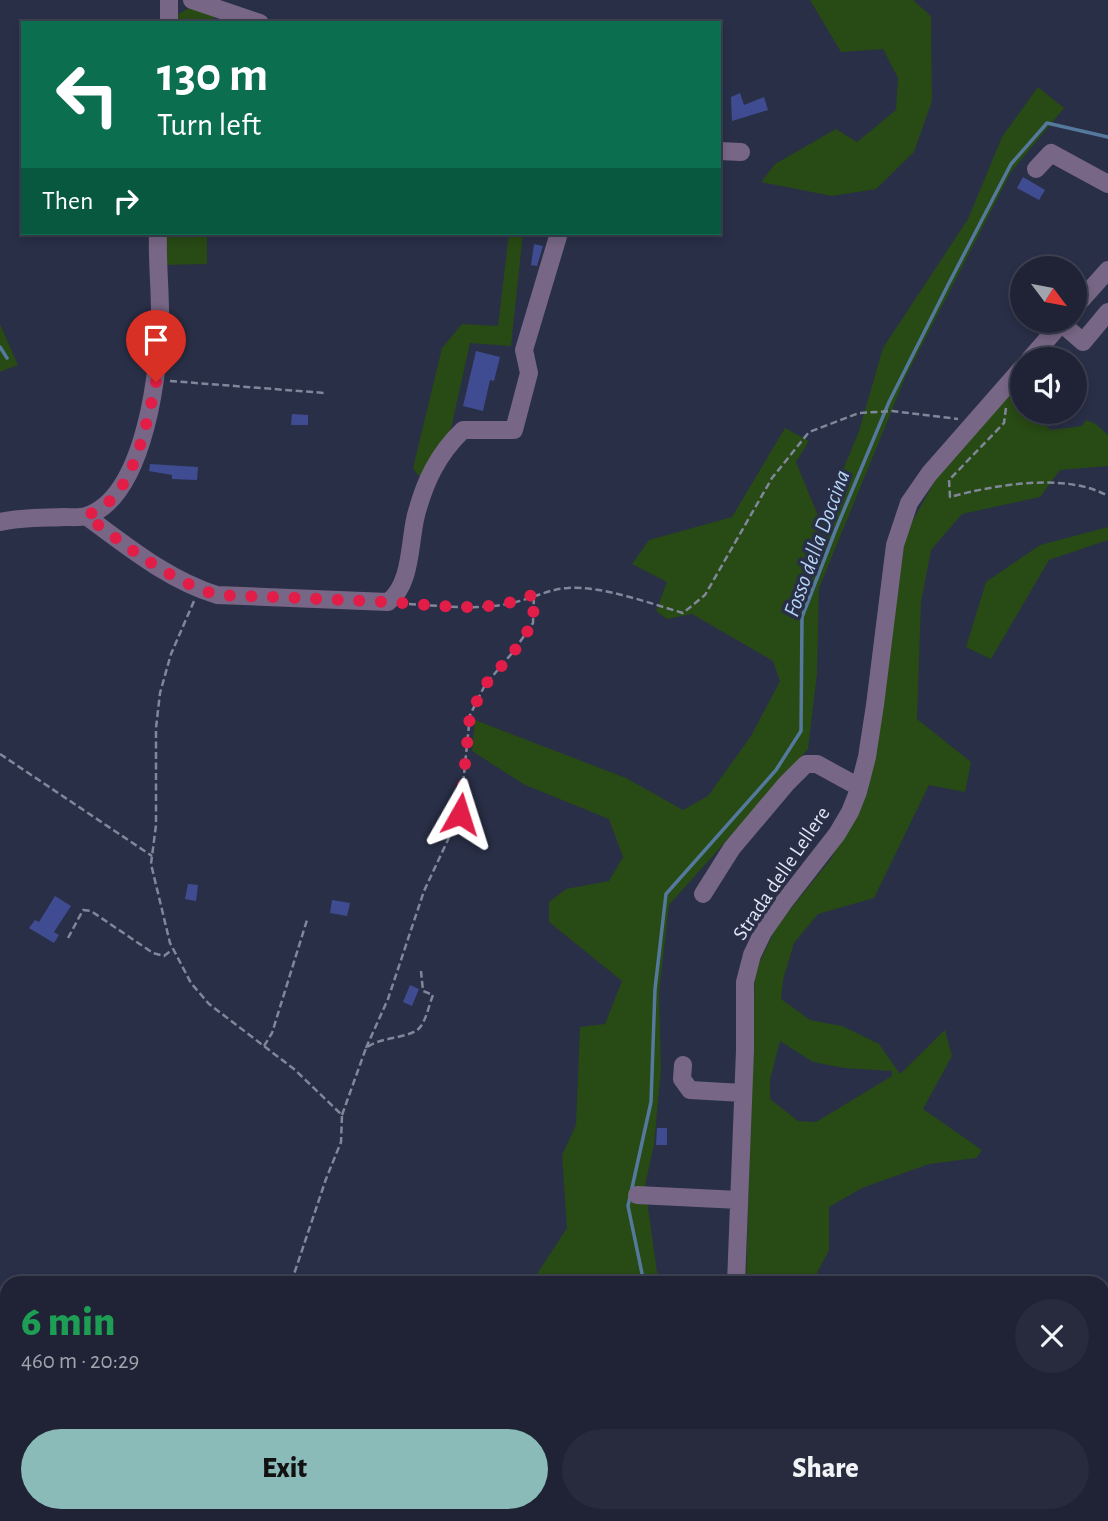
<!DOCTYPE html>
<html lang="en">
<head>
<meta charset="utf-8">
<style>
  body { margin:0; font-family:"Alegreya Sans",sans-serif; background:#272b3d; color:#f1f3f6; height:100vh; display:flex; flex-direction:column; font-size:26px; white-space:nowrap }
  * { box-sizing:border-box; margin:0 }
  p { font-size:23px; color:#a1a4ad }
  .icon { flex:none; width:38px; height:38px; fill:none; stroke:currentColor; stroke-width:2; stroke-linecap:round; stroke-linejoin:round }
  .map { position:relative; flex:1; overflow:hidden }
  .sheet { position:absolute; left:0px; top:1276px; width:1110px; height:247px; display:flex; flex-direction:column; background:#1f2335; border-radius:21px 21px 0 0; box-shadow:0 4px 10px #0003,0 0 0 2px #3c4050 }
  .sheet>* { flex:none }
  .banner { position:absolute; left:21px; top:21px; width:700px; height:214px; border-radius:0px; box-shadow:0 4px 10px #0003,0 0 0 2px #3c4050; background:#0b6e4f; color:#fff; overflow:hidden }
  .needle { width:46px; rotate:122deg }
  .controls { position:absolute; left:1010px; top:256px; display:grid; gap:14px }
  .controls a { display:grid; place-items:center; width:77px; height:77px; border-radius:50%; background:#1f2335; box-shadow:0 4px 10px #0003,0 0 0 2px #3c4050; font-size:35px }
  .pin { position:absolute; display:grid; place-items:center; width:60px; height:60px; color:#fff; margin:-72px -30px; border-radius:50% 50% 50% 0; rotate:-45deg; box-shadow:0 0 7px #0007 }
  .pin .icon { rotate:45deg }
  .me { position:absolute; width:77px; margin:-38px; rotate:6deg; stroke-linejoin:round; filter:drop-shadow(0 0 5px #0008) }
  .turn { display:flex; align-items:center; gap:24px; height:147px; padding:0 21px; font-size:32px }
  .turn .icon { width:91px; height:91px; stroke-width:2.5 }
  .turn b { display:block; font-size:49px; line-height:60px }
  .then { display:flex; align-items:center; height:66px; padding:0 21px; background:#0003; gap:14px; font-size:26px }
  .round { display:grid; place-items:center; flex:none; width:74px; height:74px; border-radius:37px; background:#272b3d }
  .head { display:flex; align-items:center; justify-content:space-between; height:119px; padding:0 21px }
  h1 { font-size:42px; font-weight:800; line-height:52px; color:#1e9e55 }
  .cta { display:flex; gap:14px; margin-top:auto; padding:14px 21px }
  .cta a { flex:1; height:80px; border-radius:42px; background:#8bbbb9; color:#111; font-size:28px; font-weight:800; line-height:80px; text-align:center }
  .cta a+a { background:#272b3d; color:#f1f3f6 }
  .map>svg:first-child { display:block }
</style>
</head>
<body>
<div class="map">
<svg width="1108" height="1521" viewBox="0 0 1108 1521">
  <rect width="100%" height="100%" fill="#292f47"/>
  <path fill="#284a14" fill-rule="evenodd" d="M810,0H913L931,16L932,101L914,152L876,189L832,196L761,182L775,164L836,129L857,142L896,110L898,78L883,49L841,52Z
    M189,8L216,14L211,23H178L177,15Z
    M1038,87L1064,108L1011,172L905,378L819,588L817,673L808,749L669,905L659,993L661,1069L654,1144L645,1186L657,1272L664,1283H513V1280L537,1274L567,1228L562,1155L576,1125L580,1027L605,1024L622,981L549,922V902L566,889L609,881L623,857L609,819L525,785L472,751L475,720L626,778L683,810L708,796L751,736L780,681L773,661L692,614L667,619L656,611L667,582L632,564L649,540L732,517L785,428L809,441L796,462L821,523L859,431L883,348L968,219L1002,137Z
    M165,233H207V264L163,265Z
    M509,233H523L511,346L470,343L451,429L422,480L413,468L442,348L462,324L498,326Z
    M0,324L18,365L0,372Z
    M1008,395L1022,406V411H1028L1051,430L1082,426L1086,420L1096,424L1108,435V466L1060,470L1040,497L962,514L931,550L921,602L917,719L971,762L965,792L929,785L874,898L818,914L794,943L783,980L781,999L810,1020L842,1026L879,1044L900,1074L945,1030L952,1056L923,1109L982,1150L976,1158L929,1164L862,1188L829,1207V1250L816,1275L815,1283H746L755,972L776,927L830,860L868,792L906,533L937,477ZM780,1041L813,1062L844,1068L892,1071V1076L816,1122L798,1121L770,1099V1080Z
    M1108,527V540L1049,560L991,659L966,647L986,582L1040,545Z
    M508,1516H642L638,1521H516Z"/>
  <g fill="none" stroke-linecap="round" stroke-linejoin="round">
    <path stroke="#55799d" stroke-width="3.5" d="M0,347L7,358
      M644,1283L628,1206L651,1102L655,989L666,894L776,770L801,731L802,617L836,529L889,402L948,285L1011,164L1047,123L1108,137
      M591,1521L596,1516"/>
  </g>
  <path fill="#404c92" d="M740,93L744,105L764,97L768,110L732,121L731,97Z
    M1023,177L1045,190L1039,200L1017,188Z
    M534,244L543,246L537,266L531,265Z
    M476,351L500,357L494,381L490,380L483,411L463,406Z
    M292,414L308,415V425H291Z
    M150,464L198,467L197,480L172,479V475L149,471Z
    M188,884L198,885L196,901L185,899Z
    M55,896L71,906L54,932L59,935L54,943L29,928L35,920L39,922Z
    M332,900L350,903L347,916L330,913Z
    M410,985L419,989L412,1006L403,1002Z
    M657,1128H667V1145H656Z"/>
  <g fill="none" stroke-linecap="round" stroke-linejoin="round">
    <path stroke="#81879b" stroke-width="2.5" stroke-dasharray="7 3.5" stroke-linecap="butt" d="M170,381L325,393
      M1006,408L1004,423L949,480L950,497C994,485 1066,472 1108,496
      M194,601L171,654L160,693L156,728V825L151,864L170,943L191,983L209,1004L294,1069L342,1115L341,1142L326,1179L291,1283
      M409,604C445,606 480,611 516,602C533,598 549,589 568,588C600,585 652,604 683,613L705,595L772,478L809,432L859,413L892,411L958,419
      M0,754L152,856
      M68,938L83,910L91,911L153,953L164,956L173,949
      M264,1046L272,1033L307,920
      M366,1048L388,999L424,891L460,814L470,715L485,685L513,652L533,623L534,594
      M342,1115L366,1048C380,1036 413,1039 421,1026C427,1017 429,1005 433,995L423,991L421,971"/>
    <path stroke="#776685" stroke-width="18" d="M169,0V23
      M192,0L260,23
      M719,151L741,152
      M1036,169L1051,153L1108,184
      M1074,308L1108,270
      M1061,323L1083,342L1108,312
      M1030,359L1064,320
      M86,516C127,546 168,580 217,595L388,602C412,584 409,543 416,515C425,481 438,454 463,430H514L529,373L524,350L559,233
      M0,522C21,517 43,518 64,517C71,517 80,518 86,516C146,497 160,366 160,313C160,286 157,260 158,233
      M703,894L732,848L786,784L806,764H817L859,787
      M683,1065L682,1079L690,1090L743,1093
      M637,1195L739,1200
      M736,1283L745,1050V982L752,955L763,932L784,902L837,834L850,812L858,792L867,757L875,705L895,545L909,503L929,474L1022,368
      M1102,1383L1108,1362
      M691,1521L693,1516
      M1066,1521L1068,1516"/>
  </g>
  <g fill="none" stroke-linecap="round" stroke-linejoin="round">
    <path stroke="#e11d48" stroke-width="12" stroke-dasharray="0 21.6" d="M156,382C147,420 137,480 105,505C99,509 92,513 86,516C127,546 168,580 217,595C273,597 329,599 385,602C436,604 487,616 534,594L533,623L513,653L485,685L470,715L460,814"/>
  </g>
  <g text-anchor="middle" stroke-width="7" stroke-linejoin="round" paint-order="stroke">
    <g font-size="21" fill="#e1e6f6" stroke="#292f47">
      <text transform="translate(781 873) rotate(-56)" y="7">Strada delle Lellere</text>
    </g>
    <g font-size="23" font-style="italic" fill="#b4d4f6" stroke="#292f47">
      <text transform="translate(816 543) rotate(-70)" y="8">Fosso della Doccina</text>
    </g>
  </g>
</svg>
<div class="controls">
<a><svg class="needle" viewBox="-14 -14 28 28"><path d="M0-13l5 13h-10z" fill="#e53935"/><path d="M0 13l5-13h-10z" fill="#a1a4ad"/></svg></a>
<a><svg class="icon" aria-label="sound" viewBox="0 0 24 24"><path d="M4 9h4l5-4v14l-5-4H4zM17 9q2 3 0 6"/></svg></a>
</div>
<div class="pin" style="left:156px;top:382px;background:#d93025"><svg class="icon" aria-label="arrive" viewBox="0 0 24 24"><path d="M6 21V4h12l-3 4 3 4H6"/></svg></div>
<svg class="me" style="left:460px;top:814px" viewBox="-20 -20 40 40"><path d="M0-17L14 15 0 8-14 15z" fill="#e11d48" stroke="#fff" stroke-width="4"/></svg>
<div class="banner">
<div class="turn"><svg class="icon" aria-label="left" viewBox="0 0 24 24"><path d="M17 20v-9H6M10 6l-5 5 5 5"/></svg><div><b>130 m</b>Turn left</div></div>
<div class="then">Then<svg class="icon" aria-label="right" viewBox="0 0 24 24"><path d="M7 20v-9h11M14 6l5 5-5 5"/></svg></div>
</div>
<section class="sheet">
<div class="head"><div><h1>6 min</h1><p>460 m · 20:29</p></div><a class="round"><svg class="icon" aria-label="close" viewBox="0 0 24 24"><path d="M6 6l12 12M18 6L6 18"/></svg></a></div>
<div class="cta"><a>Exit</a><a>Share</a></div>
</section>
</div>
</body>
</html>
